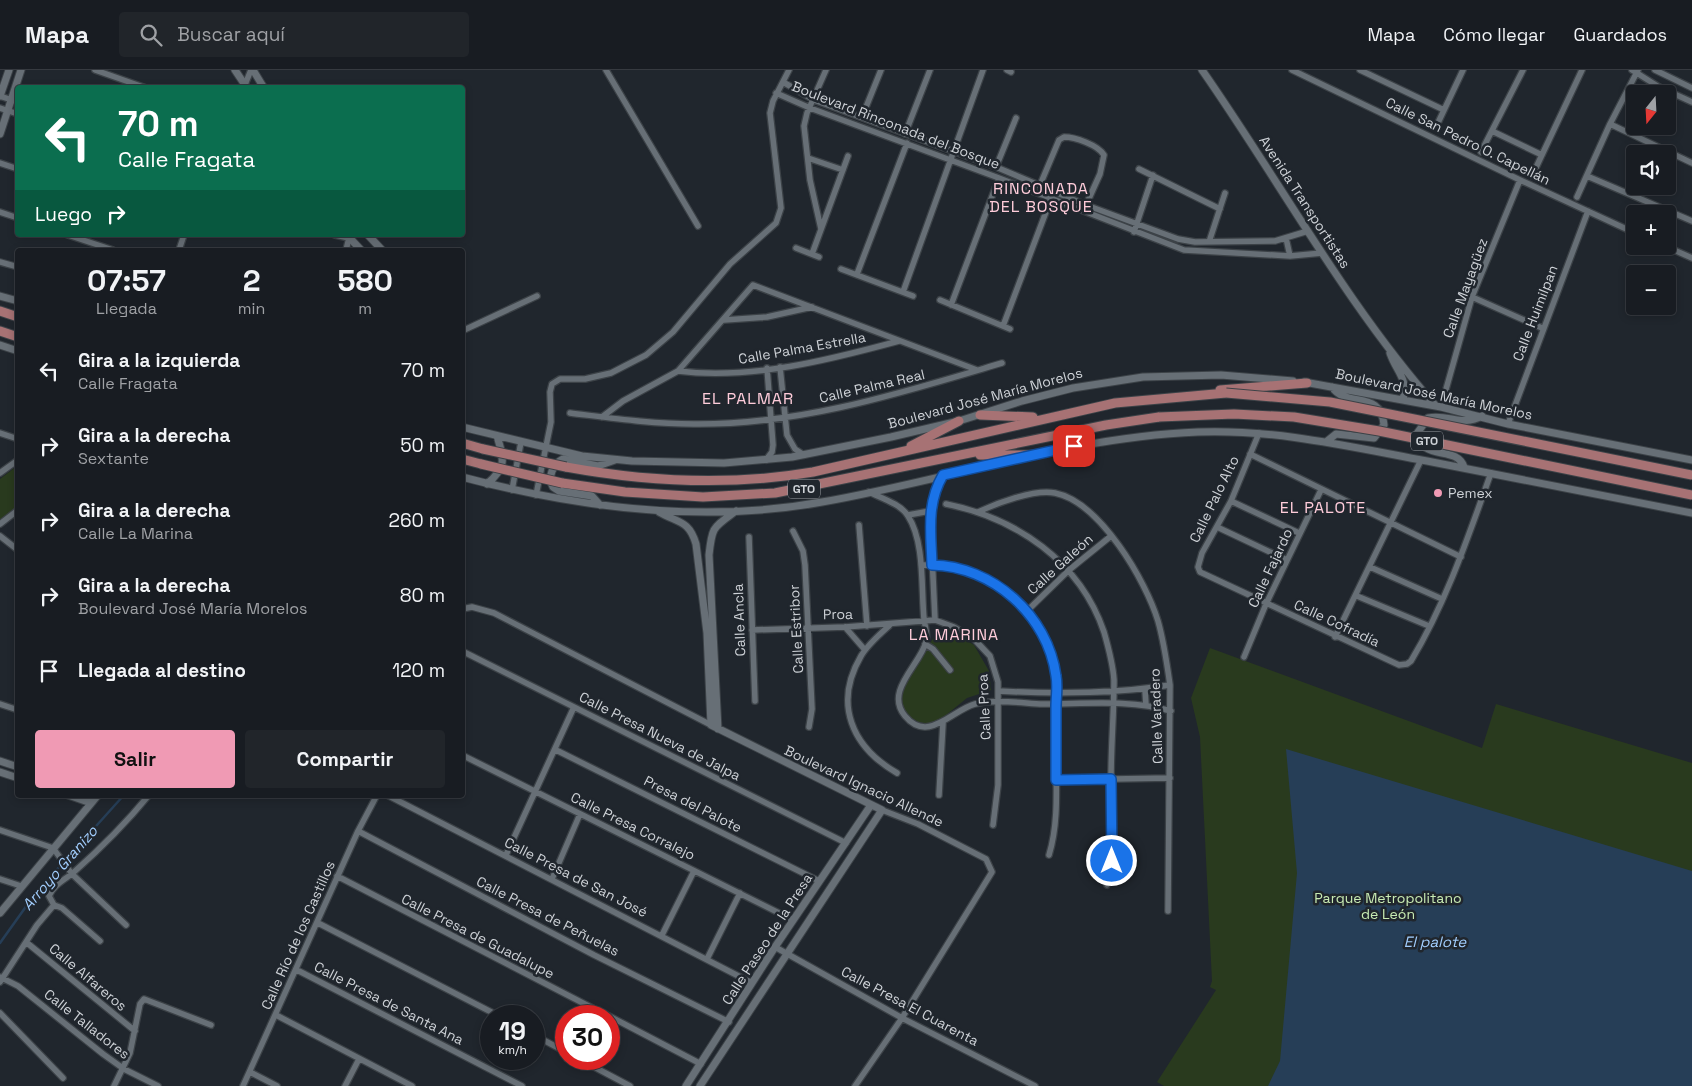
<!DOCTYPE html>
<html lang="es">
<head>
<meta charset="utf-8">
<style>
  body { margin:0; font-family:"Space Grotesk",sans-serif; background:#21252a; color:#f1f3f6; height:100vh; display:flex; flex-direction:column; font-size:19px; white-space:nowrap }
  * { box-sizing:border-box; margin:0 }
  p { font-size:16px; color:#9fa1a5 }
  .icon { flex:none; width:28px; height:28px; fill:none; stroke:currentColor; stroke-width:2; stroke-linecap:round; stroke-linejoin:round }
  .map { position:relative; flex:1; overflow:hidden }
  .panel { position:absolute; left:15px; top:178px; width:450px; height:550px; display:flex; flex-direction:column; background:#181c22; border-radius:5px; box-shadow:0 2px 8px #0003,0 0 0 1px #363a40 }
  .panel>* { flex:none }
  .hud { position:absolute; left:15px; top:15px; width:450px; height:152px; border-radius:5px; box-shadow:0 2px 8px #0003,0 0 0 1px #363a40; background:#0b6e4f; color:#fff; overflow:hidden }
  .needle { width:32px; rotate:198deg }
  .controls { position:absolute; left:1626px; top:15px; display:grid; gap:10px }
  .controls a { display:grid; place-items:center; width:50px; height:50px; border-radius:5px; background:#181c22; box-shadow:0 2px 8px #0003,0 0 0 1px #363a40; font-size:25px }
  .speed { position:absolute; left:480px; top:935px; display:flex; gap:10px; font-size:25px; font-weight:700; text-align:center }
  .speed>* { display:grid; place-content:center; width:65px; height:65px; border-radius:50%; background:#181c22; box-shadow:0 2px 8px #0003,0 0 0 1px #363a40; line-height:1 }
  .speed small { font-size:12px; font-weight:400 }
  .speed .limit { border:8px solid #d22; background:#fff; color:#111 }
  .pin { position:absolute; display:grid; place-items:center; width:42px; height:42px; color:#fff; margin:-21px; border-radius:10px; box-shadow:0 2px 8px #0006 }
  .me { position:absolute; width:55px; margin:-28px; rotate:0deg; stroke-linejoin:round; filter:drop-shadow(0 0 4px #0008) }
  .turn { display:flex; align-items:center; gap:18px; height:105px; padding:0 20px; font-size:22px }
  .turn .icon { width:65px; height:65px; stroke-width:2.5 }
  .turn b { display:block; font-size:35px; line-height:42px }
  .then { display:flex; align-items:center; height:48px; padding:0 20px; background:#0003; gap:10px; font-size:19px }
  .eta { display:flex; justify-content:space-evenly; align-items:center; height:85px; text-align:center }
  .eta b { font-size:30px; font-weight:700; line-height:35px }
  .action { display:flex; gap:10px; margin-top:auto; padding:10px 20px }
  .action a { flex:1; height:58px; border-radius:5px; background:#f09ab4; color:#111; font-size:20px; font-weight:700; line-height:58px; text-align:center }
  .action a+a { background:#21252a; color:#f1f3f6 }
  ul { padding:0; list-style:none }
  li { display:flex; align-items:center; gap:15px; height:75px; padding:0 20px }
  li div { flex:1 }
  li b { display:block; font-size:19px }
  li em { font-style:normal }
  header { display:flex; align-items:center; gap:30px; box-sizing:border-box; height:70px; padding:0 25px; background:#181c22; border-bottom:1px solid #363a40 }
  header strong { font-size:24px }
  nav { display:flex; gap:28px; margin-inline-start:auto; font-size:18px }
  .search { width:350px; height:45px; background:#21252a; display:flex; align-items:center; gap:12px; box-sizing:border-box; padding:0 18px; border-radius:5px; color:#9fa1a5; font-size:19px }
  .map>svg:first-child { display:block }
</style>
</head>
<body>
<header>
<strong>Mapa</strong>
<div class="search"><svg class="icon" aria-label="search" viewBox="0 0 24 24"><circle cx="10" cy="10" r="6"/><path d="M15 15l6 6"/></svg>Buscar aquí</div>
<nav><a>Mapa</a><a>Cómo llegar</a><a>Guardados</a></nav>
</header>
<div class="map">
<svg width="1692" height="1016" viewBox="0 0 1692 1016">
  <rect width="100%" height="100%" fill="#20262d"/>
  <path fill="#293a1e" d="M17,396V439L0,451V409Z
    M948,559L974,575L989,601L991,620L967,628L940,650L930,654L918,652L910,647L901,635V621L906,610L936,564Z
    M1210,578L1482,678L1496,634L1692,693V1016H1164L1157,1012L1216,920L1210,917L1212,911L1200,667L1191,628Z"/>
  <path fill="#263e57" d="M1286,679L1692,801V1016H1268L1280,991L1297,803Z"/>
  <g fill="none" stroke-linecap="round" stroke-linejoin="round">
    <path stroke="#263e57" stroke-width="2.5" d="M0,873L35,824L124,725"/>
    <g stroke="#3c4247" stroke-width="8">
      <path id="minor" d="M95,0L146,18
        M606,0L698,156
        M1007,0L1011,2
        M1292,0L1520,110L1635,163
        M1360,0L1444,40
        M1632,0L1659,17L1692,32
        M1655,0L1692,18
        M783,12L814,30L996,97L1086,135L1178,169L1195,172L1275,171L1308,161
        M244,17L251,0
        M776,23L810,38L999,108L1184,180L1290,186L1322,183
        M0,26L18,32
        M0,38L18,44
        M862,47L881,0
        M1610,54L1692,93
        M1436,57L1463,0
        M1492,61L1542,85
        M905,64L930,0
        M1481,82L1523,0
        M808,88L843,100
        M0,93L18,99
        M996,97L1016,48
        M1139,99L1220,139
        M1532,106L1582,0
        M1587,106L1692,151
        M1040,115L1059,70L1064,67C1075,67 1098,75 1104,85L1100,104L1086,135
        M1577,127L1610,54L1638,0
        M0,142L18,148
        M821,159L810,110L804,56L807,43L826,0
        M1134,162L1153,105
        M68,165L113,180
        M335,165L349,168
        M1286,168L1290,186
        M1209,172L1225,123
        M1665,176L1692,188
        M796,178L819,187
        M179,180L184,165
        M346,180L349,168
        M812,184L848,86
        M0,192L18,197
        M841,199L913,226
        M857,204L907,73
        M903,222L983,0
        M1472,227L1542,258
        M940,230L1010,259
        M951,235L999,108
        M724,250L767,247L812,237
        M1003,256L1052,126
        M462,261L537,226
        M780,297L787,365L795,379L804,385
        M678,301C751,310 829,290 899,271
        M1441,337L1472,227L1520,110
        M570,343C611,348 652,354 694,354C801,355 901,323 1002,293
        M602,347L623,331L678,301L753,215L977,300
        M1508,354L1588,141
        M0,363L18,369
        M1259,363L1231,431L1202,483L1198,497L1200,502L1399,595L1407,594L1411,591C1446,533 1468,467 1491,403
        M1250,384L1461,487
        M766,390L772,382L773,375L767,298
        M0,403L18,390
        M512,420L521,372
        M869,422C881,428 901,434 908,446C925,472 921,519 924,549C925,557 928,564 926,572C920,595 884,621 905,646C928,674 952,640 975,634C996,629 1021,633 1043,634C1085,634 1130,629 1171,641
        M536,425L551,352L550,322L552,314L560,309H585L611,303L646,285L673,262L730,194L776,153L781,138L770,43L773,31L789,0
        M1231,431L1299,463
        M946,434C1016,448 1080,491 1104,562C1108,576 1113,594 1114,610C1114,643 1111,676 1111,709C1111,737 1118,790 1107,815
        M978,442C997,433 1034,419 1055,423C1100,432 1146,511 1158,551C1164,572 1167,594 1170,615L1168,841
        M908,445L930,441
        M0,454L18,440
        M859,455L867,556
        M1217,457L1287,490
        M793,461L803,481L805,495L812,639L809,657
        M0,466L18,480
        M749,467L755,631
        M921,495C975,494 1022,521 1045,571C1050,583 1055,595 1056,607C1058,632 1056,658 1056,683C1056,717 1059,752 1049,785
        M1370,497L1442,529
        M1357,526L1429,556
        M462,539L472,537L494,543L711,655
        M1027,541L1069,500L1111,466
        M935,550L930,441L934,423L943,405
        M890,555C880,564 868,574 861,586C833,634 852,677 897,703
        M845,557L865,580
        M752,560L845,557L935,550L954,557L974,569L990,586L998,612V715L993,755
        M1335,567L1421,390
        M925,574L933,579L950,600
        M462,581L846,773
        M1244,587L1266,534L1321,420
        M1145,620L1146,635
        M998,621C1055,624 1113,624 1170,615
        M0,634L18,640
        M556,680L819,811
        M462,685L793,850
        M1056,710L1170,708
        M387,725L752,913
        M939,725L943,653
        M0,760L53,778L72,804L126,855
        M358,761L594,885L729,952
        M506,785L574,637
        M337,806L608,946
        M0,809L21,816
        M552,809L580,744
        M54,835L49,826C54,814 65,810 74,802C100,779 126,753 149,725
        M54,835L62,838L100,871
        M318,853L499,946
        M662,865L694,801
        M26,872L135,961
        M775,877L902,948L1035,1016
        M707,889L740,823
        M297,900L522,1016
        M0,907L18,916L103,984L124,999L158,1016
        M0,912L37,855L54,835
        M0,943L63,1008
        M276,945L412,1016
        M609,946L701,994
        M534,965L566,982
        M579,989L630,1016
        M250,1002L277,1016
        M114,1016L130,983L140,934L144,929L211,955
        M243,1016L358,761L377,725
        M345,1016L359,989
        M855,1016L902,948L992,802L986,789L918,754L882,740"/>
    </g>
    <g stroke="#3c4247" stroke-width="9">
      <path id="tertiary" d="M235,0L247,18
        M253,0L264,18
        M1202,0C1279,110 1347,236 1436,336
        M0,26L9,0
        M0,64L21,0
        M347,165L361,180
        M368,165L382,180
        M0,226L18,231
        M0,275L18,281
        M1390,283C1397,303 1408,307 1403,330
        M1304,312L1441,337L1508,354L1692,390
        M462,357L582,386L632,391L724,393L792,387L891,367L959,351L1022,331L1073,318L1143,307L1221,305L1293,311
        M1326,372L1336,364L1374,368L1384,355C1381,319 1347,339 1332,317
        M1464,397C1456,374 1421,393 1418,362L1428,348C1449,344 1462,357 1482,346
        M462,407C579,438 702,454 822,432C948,410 1070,367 1198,362C1276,359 1351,377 1427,391C1516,408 1604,426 1692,443
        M487,414C507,397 504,389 497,366
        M600,435L592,426L559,421L553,417C547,407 553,394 563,389L598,396L615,390
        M659,442C678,453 689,450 696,474L707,563L711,655L882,740L700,1016
        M718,659L709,485C712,456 713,458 736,441
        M0,691L18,697
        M0,702L18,708
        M68,725L91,733
        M0,843L98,725
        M686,1016L775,877L871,735"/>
    </g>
    <g stroke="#3c4247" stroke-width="11">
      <path id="primary" d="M0,241L18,247
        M0,261L18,267
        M1220,320L1307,313
        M980,345L1033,347
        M462,373L483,379
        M911,376L959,351
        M980,385H1032
        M462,389L481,394
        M566,397C648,412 731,416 813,402L1115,333L1226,323
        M562,413L625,422L703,427L775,423L1106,355L1159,347"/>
    </g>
    <use href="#minor" stroke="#676f76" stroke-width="5.5"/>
    <use href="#tertiary" stroke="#676f76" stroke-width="7"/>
    <use href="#primary" stroke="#a77274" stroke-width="9"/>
    <g stroke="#3c4247" stroke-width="11" stroke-linecap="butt">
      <path id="primary-bridge" d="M1226,323L1330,332L1692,405
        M1159,347L1234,344L1294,347L1379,361L1692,425
        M483,379L566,397
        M481,394L562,413"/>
    </g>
    <use href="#primary-bridge" stroke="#a77274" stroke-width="9"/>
  </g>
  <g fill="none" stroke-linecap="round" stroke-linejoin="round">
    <g stroke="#114b97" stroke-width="12">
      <path id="route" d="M1074,376L943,405C926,434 931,463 932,495C992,496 1048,545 1056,606C1058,616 1056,627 1056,637C1056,661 1056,685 1056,710L1111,709L1112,791"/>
    </g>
    <use href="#route" stroke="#1a73e8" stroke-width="9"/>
  </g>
  <circle fill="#f09ab4" stroke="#20262d" stroke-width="2" cx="1438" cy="423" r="5"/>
  <g text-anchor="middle" stroke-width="5" stroke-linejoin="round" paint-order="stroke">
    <g fill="#20262d" stroke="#9a9ea4" stroke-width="1">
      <rect x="1411" y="361.5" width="32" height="19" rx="4"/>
      <rect x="788" y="409.5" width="32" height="19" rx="4"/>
    </g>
    <g font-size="12" font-weight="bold" fill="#ced2d7">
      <text x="1427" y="375">GTO</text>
      <text x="804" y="423">GTO</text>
    </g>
    <g font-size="14" fill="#ced2d7" stroke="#20262d">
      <text transform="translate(896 55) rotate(21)" y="5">Boulevard Rinconada del Bosque</text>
      <text transform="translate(1468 71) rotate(26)" y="5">Calle San Pedro O. Capellán</text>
      <text transform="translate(1305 132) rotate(57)" y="5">Avenida Transportistas</text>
      <text transform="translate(1465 218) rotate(-70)" y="5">Calle Mayagüez</text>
      <text transform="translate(1535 243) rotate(-69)" y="5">Calle Huimilpan</text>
      <text transform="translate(802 278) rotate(-10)" y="5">Calle Palma Estrella</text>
      <text transform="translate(872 316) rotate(-13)" y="5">Calle Palma Real</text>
      <text transform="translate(1434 324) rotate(12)" y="5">Boulevard José María Morelos</text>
      <text transform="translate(985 328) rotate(-15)" y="5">Boulevard José María Morelos</text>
      <text transform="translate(1214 429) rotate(-64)" y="5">Calle Palo Alto</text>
      <text transform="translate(1060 494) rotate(-42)" y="5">Calle Galeón</text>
      <text transform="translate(1270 498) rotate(-65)" y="5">Calle Fajardo</text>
      <text transform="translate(838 544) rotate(-1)" y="5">Proa</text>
      <text transform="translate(739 550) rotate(-92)" y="5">Calle Ancla</text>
      <text transform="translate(1337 553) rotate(25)" y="5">Calle Cofradía</text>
      <text transform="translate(796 559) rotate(-93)" y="5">Calle Estribor</text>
      <text transform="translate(984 637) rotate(-93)" y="5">Calle Proa</text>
      <text transform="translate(1156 646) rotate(-92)" y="5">Calle Varadero</text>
      <text transform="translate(660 666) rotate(27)" y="5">Calle Presa Nueva de Jalpa</text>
      <text transform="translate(864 716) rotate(25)" y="5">Boulevard Ignacio Allende</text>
      <text transform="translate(693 734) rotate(27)" y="5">Presa del Palote</text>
      <text transform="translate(633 756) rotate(26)" y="5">Calle Presa Corralejo</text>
      <text transform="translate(576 807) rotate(27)" y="5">Calle Presa de San José</text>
      <text transform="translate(548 846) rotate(27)" y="5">Calle Presa de Peñuelas</text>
      <text transform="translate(298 865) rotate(-66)" y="5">Calle Río de los Castillos</text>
      <text transform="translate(478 866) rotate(27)" y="5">Calle Presa de Guadalupe</text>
      <text transform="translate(767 869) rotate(-57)" y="5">Calle Paseo de la Presa</text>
      <text transform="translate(88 907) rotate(40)" y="5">Calle Alfareros</text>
      <text transform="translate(389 933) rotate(27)" y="5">Calle Presa de Santa Ana</text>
      <text transform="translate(910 936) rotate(28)" y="5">Calle Presa El Cuarenta</text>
      <text transform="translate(87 954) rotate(38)" y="5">Calle Talladores</text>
    </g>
    <g font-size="14" fill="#ced2d7" stroke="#20262d" text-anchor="start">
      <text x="1448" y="428">Pemex</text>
    </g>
    <g font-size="14" fill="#c8ebb3" stroke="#20262d">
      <text x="1388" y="833">Parque Metropolitano<tspan x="1388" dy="16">de León</tspan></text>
    </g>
    <g font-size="15" font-style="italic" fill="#a1cdfd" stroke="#20262d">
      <text transform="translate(60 798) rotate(-49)" y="5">Arroyo Granizo</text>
      <text x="1435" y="877">El palote</text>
    </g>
    <g font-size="16" letter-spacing="1" fill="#feccda" stroke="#20262d">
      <text x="1041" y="124">RINCONADA<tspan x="1041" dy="18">DEL BOSQUE</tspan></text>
      <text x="748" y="334">EL PALMAR</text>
      <text x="1323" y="443">EL PALOTE</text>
      <text x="954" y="570">LA MARINA</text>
    </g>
  </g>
</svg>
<div class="controls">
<a><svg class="needle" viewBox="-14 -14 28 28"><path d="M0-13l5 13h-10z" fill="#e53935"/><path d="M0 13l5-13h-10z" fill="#9fa1a5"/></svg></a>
<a><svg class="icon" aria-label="sound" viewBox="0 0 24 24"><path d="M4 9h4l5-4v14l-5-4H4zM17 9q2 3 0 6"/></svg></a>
<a>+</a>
<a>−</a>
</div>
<div class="speed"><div>19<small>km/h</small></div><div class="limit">30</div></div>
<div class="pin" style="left:1074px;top:376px;background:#d93025"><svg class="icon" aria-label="arrive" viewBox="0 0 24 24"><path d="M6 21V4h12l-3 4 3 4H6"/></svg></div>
<svg class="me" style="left:1112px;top:791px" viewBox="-20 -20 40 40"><circle r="17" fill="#1a73e8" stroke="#fff" stroke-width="3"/><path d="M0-11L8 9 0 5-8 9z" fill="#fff"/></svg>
<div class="hud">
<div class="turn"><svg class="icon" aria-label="left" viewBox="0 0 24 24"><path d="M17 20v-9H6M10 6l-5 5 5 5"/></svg><div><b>70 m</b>Calle Fragata</div></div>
<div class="then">Luego<svg class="icon" aria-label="right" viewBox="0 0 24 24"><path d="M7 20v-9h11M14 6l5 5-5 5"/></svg></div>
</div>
<section class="panel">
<div class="eta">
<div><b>07:57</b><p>Llegada</p></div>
<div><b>2</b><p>min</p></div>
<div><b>580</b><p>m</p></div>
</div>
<ul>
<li><svg class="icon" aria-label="left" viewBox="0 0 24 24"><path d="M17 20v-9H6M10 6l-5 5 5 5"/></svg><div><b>Gira a la izquierda</b><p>Calle Fragata</p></div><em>70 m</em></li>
<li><svg class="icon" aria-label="right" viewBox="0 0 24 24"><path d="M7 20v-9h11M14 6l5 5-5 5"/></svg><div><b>Gira a la derecha</b><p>Sextante</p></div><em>50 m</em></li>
<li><svg class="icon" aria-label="right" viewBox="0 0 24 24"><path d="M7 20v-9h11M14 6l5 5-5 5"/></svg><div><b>Gira a la derecha</b><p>Calle La Marina</p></div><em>260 m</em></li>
<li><svg class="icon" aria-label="right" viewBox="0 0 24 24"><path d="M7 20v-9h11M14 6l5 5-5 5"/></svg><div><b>Gira a la derecha</b><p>Boulevard José María Morelos</p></div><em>80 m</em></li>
<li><svg class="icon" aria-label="arrive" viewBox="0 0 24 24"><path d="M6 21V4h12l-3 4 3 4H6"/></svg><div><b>Llegada al destino</b></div><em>120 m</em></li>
</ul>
<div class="action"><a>Salir</a><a>Compartir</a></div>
</section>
</div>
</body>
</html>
